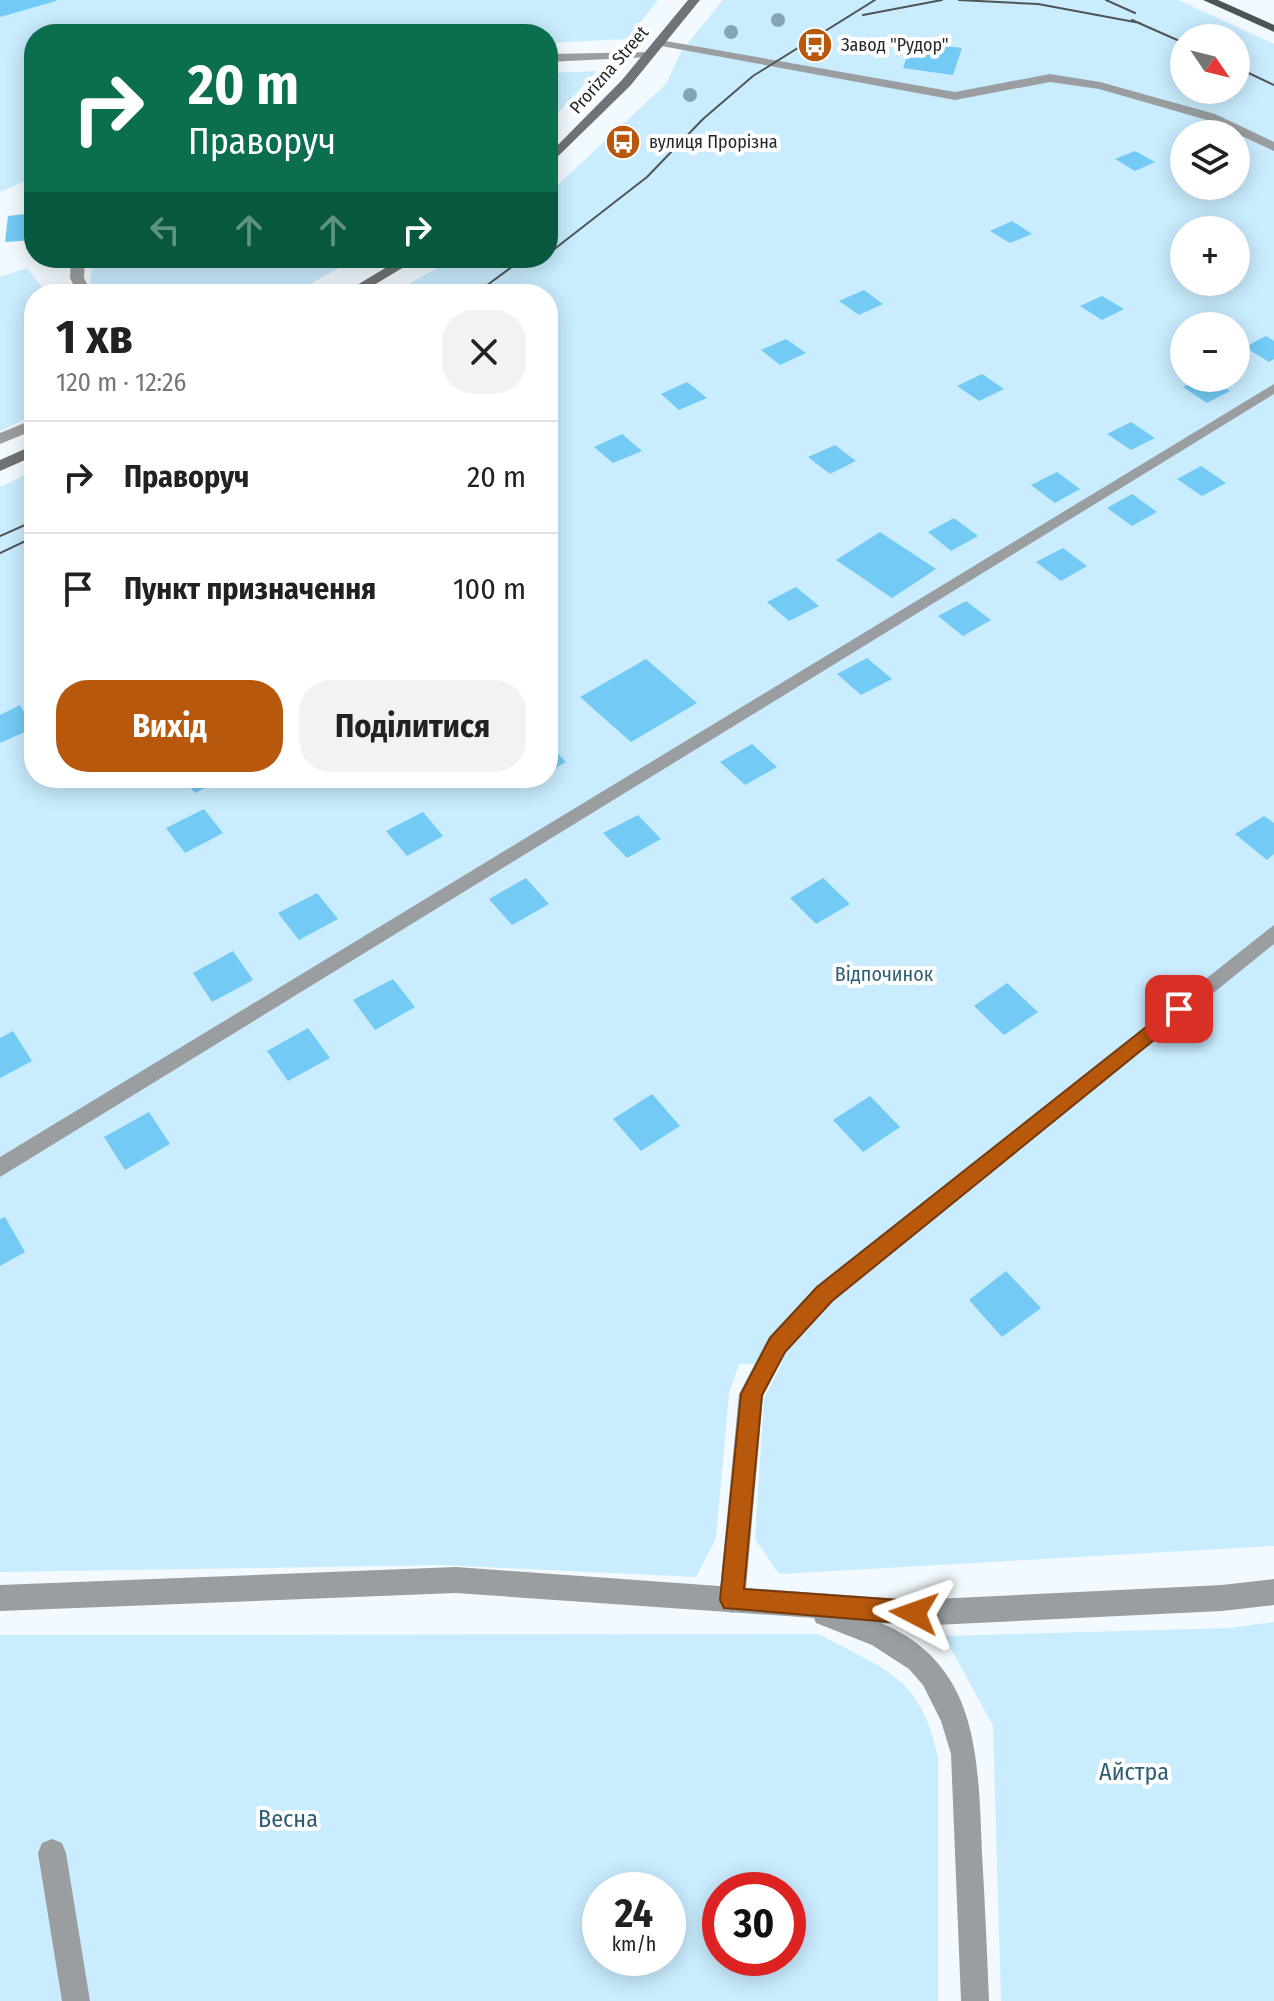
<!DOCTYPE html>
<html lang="uk">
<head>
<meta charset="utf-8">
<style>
  body { margin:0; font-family:"Fira Sans Condensed",sans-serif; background:#f2f2f2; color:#202124; height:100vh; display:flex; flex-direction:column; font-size:30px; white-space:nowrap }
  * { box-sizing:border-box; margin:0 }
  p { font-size:26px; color:#757577 }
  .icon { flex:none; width:44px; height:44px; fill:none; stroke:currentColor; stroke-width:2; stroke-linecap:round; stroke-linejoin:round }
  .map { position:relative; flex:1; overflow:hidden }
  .panel { position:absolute; left:24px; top:284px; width:534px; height:504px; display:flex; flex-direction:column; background:#fff; border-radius:32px; box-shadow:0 4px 20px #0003 }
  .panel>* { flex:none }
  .top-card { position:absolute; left:24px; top:24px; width:534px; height:244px; border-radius:32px; box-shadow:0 4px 20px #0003; background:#0b6e4f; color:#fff; overflow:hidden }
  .needle { width:52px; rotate:125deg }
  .tools { position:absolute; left:1170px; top:24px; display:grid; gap:16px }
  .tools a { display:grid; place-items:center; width:80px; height:80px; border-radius:50%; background:#fff; box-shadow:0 4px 20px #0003; font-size:40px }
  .speed { position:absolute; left:582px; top:1872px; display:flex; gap:16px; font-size:40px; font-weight:700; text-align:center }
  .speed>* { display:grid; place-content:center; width:104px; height:104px; border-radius:50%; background:#fff; box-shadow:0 4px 20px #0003; line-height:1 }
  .speed small { font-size:20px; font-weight:400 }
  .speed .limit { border:12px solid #d22; background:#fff; color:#111 }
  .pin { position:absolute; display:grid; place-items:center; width:68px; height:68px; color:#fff; margin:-34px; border-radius:16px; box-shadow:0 4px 12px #0006 }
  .me { position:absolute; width:88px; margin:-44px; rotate:274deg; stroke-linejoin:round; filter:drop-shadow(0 0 6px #0008) }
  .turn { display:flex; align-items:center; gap:28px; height:168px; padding:0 32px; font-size:36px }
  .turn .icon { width:104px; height:104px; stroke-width:2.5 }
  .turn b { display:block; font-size:56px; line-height:68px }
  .lanes { display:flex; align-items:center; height:76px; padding:0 32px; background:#0003; justify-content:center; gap:40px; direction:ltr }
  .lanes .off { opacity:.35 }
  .round { display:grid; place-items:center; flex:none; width:84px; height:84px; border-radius:32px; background:#f2f2f2 }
  .overview { display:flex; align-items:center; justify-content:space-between; height:136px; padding:0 32px }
  h1 { font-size:48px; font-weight:700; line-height:60px }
  .button { display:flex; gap:16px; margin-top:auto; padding:16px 32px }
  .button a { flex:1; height:92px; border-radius:32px; background:#b7580d; color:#fff; font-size:32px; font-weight:700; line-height:92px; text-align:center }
  .button a+a { background:#f2f2f2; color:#202124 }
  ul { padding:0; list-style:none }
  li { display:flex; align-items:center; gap:24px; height:112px; padding:0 32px; border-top:2px solid #e0e0e0 }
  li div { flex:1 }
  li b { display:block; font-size:30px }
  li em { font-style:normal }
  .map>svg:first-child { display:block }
</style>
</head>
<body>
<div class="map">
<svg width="1274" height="2001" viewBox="0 0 1274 2001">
  <rect width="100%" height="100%" fill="#f2faff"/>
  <path fill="#c9ecfe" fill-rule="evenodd" d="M0,0H658L627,39L548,43V34H34V177L0,192Z
    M723,0H1178L1274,44V1546L779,1574L755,1539L764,1399L781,1365L739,1364L729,1393L716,1538L696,1577L444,1565L0,1572V487L34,471V778H548V294H390L456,258H548V194L666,84L682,50ZM1184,38H1236V90H1184ZM1184,134H1236V186H1184ZM1184,230H1236V282H1184ZM1184,326H1236V378H1184Z
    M597,71L548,123V73Z
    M94,258H357L292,294H94L90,282Z
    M27,268L47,294H34V415L0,431V277Z
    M1274,1622V2001H1001L993,1726L944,1636L1229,1628Z
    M818,1634C886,1670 922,1677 938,1758V2001H0V1635ZM600,1890H668V1958H600ZM720,1890H788V1958H720Z"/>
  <path fill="#73cbf5" d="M0,0H56V1L0,17Z
    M912,42L962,48L953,75L903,68Z
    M1135,151L1155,162L1135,171L1115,159Z
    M34,213V240L5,242L8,216Z
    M1012,221L1032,234L1010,243L990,231Z
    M864,290L883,304L859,315L839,301Z
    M1102,296L1124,309L1102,320L1080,306Z
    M1266,336L1274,341V359L1269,362L1245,347Z
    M786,339L806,353L780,365L761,350Z
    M982,374L1004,389L979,401L957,386Z
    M1201,378H1210L1230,391L1207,403L1183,387Z
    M687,382L707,398L679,410L661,394Z
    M1131,422L1155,438L1131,450L1107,434Z
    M622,434L642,451L613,463L594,447Z
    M835,445L856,461L830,474L808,457Z
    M1201,466L1226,483L1202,496L1177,479Z
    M1057,472L1080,489L1055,503L1031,485Z
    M1132,494L1157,512L1132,526L1107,508Z
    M954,518L978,536L951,551L928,532Z
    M880,532L936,569L892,598L836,560Z
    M1063,548L1087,566L1061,581L1036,562Z
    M796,587L819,606L789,621L767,602Z
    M966,601L991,620L963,636L938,616Z
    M867,658L892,679L861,695L837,674Z
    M646,659L697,703L631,742L580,697Z
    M20,705L34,728L0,743V715Z
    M548,743L566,762L548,772Z
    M752,744L777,767L745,785L720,762Z
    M183,778H225L195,793Z
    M204,809L223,833L185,853L166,828Z
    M423,812L443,836L407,856L386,831Z
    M638,815L661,839L627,858L603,833Z
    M1264,816L1274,823V854L1267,860L1235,834Z
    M526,878L549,904L512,925L489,899Z
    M823,878L850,904L816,924L790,898Z
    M317,893L338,919L299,940L278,913Z
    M233,951L253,980L212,1002L193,973Z
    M393,979L415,1007L375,1030L353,1000Z
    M1007,983L1038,1012L1004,1035L974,1006Z
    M308,1028L330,1058L288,1081L267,1051Z
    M13,1031L32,1061L0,1078V1038Z
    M652,1094L680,1126L641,1151L613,1119Z
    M870,1096L900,1127L863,1152L833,1120Z
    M149,1112L170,1144L125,1170L104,1137Z
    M5,1217L25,1252L0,1266V1219Z
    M1006,1271L1041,1308L1002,1337L969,1300Z"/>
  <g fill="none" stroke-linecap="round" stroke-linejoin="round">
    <path fill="#9a9ea0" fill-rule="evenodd" d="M660,40L955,92L1050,74L1100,82L1215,114L1274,142V151L1207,120L1099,89L1050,82L955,100L656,45L654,43Z
      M654,52L656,54L650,57L548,62V54Z
      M71,258H85L84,278L92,294H78L70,278Z
      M1274,384V394L0,1177V1157Z
      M34,419V430L0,444V433Z
      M1274,925V944L832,1301L785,1353L763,1396L745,1600L741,1609L732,1613L723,1609L719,1600L739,1394L769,1337L816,1287Z
      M52,1839L62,1843L66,1853L90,2001H62L38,1853L42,1843Z"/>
    <path fill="#9a9ea0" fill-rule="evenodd" d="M456,1567L914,1600L1222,1585L1274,1579V1605L1222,1611L914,1626L881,1623C981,1665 978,1761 982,1854C985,1903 987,1952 989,2001H961L951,1754L941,1721L923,1685L909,1669L872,1645L816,1623L814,1618L456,1593L0,1611V1585Z"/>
    <path fill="#6d7376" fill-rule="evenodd" d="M688,0H700L630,86L548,166V155L622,80Z
      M402,258H419L359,294H342Z
      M34,445V456L0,471V460Z"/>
    <path fill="#4d5458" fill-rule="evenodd" d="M1203,0H1218L1274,25V32Z"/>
    <path stroke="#505557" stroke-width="2" d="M959,0L1038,4L1140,23
      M1106,0L1135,13
      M863,15L942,0
      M1132,20L1184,43
      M1236,67L1274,85
      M548,254L647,177L703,119L753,76L875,0
      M475,294L524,258
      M0,536L34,521
      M0,553L34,537"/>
  </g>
  <g fill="#86a4b3">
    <circle cx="778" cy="20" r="7"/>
    <circle cx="731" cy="32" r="7"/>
    <circle cx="690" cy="95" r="7"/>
  </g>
  <path fill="#b7580d" stroke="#773908" stroke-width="2" d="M1179,1001L1189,1009L1186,1014L832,1301L785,1352L762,1395L744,1589L914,1601L922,1605L925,1613L922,1621L914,1624L724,1608L720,1600L741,1394L770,1338L817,1287Z"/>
  <defs>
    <g id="bus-disc" transform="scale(1.8)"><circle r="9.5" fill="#b7580d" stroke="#fff"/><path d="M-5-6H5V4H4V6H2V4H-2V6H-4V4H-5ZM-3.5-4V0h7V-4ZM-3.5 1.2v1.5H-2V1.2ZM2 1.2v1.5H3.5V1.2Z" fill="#fff"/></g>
  </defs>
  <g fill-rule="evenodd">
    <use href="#bus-disc" x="815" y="45"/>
    <use href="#bus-disc" x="623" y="142"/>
  </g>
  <g text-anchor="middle" stroke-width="8" stroke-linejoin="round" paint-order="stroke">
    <g font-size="18" fill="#25292b" stroke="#fff" text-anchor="start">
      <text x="841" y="51">Завод "Рудор"</text>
      <text x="649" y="148">вулиця Прорізна</text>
    </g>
    <g font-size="18" fill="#25292b" stroke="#fff">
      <text transform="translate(609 70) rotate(-49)" y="6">Prorizna Street</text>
    </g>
    <g font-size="20" fill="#2e5e74" stroke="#fff">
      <text x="884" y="981">Відпочинок</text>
    </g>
    <g font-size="24" fill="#2e5e74" stroke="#fff">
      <text x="1134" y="1780">Айстра</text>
      <text x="288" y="1827">Весна</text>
    </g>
  </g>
</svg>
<div class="tools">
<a><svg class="needle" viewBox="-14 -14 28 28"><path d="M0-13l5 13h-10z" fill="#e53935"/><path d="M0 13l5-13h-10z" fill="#757577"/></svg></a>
<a><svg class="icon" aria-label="layers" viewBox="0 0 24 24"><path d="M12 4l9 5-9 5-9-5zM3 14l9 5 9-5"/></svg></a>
<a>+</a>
<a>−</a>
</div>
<div class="speed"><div>24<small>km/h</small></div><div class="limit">30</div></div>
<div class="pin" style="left:1179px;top:1009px;background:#d93025"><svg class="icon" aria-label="arrive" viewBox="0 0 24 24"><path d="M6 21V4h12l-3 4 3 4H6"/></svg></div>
<svg class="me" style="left:914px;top:1613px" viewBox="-20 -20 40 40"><path d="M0-17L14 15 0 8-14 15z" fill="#b7580d" stroke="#fff" stroke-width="4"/></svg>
<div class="top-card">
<div class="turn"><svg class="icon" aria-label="right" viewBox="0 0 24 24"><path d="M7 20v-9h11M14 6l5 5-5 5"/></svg><div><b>20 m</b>Праворуч</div></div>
<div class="lanes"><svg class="icon off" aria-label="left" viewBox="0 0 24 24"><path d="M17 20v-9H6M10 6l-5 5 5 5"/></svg><svg class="icon off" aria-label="ahead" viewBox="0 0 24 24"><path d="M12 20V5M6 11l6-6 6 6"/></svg><svg class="icon off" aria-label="ahead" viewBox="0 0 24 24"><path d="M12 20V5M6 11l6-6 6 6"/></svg><svg class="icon" aria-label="right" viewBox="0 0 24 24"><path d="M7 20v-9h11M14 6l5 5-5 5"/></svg></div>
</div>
<section class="panel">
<div class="overview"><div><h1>1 хв</h1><p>120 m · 12:26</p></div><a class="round"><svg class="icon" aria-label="close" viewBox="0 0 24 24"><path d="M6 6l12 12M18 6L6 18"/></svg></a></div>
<ul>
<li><svg class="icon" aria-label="right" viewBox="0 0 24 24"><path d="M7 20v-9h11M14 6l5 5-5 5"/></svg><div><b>Праворуч</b></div><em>20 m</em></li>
<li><svg class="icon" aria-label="arrive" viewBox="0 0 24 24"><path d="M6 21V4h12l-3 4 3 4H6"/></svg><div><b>Пункт призначення</b></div><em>100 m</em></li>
</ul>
<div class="button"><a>Вихід</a><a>Поділитися</a></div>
</section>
</div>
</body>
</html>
